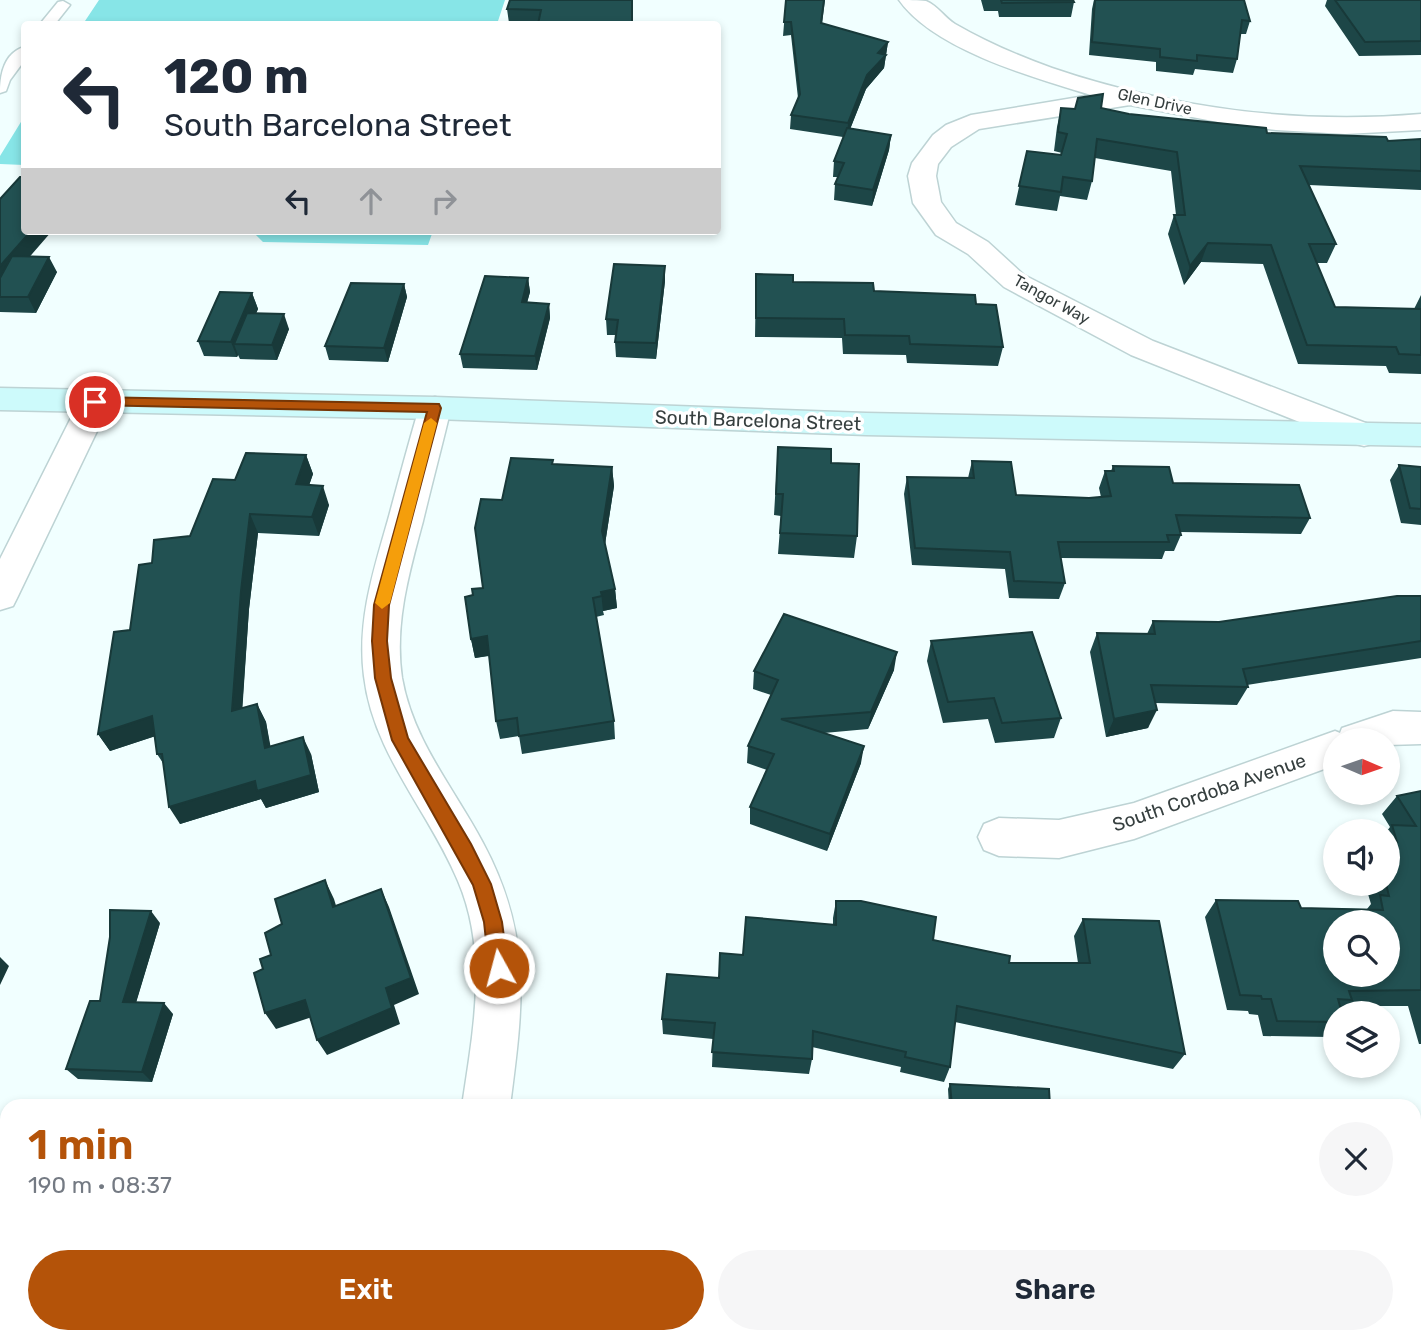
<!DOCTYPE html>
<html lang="en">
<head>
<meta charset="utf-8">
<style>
  body { margin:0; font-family:Rubik,sans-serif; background:#f6f6f7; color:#1f2937; height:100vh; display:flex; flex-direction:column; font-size:26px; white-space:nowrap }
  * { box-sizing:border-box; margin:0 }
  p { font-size:23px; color:#747a83 }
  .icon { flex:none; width:38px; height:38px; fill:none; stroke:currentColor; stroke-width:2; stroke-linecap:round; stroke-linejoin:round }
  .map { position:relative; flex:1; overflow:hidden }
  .drawer { position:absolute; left:0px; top:1099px; width:1421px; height:245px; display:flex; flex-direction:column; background:#fff; border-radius:21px 21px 0 0; box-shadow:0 4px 10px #0003 }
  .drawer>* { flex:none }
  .banner { position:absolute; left:21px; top:21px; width:700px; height:214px; border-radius:7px; box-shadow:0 4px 10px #0003; background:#fff; color:#1f2937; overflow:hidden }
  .needle { width:46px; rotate:92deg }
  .controls { position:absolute; left:1323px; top:728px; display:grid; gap:14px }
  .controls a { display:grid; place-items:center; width:77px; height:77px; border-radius:50%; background:#fff; box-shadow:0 4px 10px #0003; font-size:35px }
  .pin { position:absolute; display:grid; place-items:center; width:60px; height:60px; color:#fff; margin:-30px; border:4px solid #fff; border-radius:50%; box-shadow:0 2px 7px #0007 }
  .me { position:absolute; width:77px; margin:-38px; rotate:353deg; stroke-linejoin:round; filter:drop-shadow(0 0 5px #0008) }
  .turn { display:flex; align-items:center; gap:24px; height:147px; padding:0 28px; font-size:32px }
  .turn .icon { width:91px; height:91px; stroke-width:2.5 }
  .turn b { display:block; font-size:49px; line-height:60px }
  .lanes { display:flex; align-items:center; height:66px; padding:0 28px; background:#0003; justify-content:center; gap:35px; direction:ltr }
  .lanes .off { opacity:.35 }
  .round { display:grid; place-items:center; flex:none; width:74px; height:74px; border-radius:37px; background:#f6f6f7 }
  .summary { display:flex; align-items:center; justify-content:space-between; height:119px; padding:0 28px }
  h1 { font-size:42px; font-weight:600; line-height:52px; color:#b45309 }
  .cta { display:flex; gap:14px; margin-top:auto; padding:14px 28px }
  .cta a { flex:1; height:80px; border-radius:42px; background:#b45309; color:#fff; font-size:28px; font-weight:600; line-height:80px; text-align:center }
  .cta a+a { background:#f6f6f7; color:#1f2937 }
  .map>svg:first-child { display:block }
</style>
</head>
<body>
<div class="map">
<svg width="1421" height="1344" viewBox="0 0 1421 1344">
  <rect width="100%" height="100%" fill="#f1ffff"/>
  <path fill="#87e5e7" d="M99,0H505L497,24H83Z
    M24,117V165L0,164V156Z
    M252,231H433L428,245L263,242Z"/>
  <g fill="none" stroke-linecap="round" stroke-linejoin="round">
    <g stroke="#bdd3d4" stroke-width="3">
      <path id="service" d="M63,1L70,5L55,24H40L58,2Z
        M24,47V61L10,80L6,91L0,93C0,75 4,53 24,47Z"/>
    </g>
    <g stroke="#bdd3d4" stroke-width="3">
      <path id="minor" d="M899,0C907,0 919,0 926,1C937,5 945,18 955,24C986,42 1019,56 1052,68C1170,108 1297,125 1421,114V130L1345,134L1276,130L1223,123L1130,105L979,129L951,147L938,164L936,176L941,202L956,223L988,242L1024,275L1153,341L1376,427L1381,435L1376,443L1364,446L1352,443L1131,355L1004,287L968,254L936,235L913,203L908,176L912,163L933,135L946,125L971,115L1091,95C1035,78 934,50 899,0Z
        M95,391L106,394L111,402L18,596L13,606L0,610V559L79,402L84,394Z
        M435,397L446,400L451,408C442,446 432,483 423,521C409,573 394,624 402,678C413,741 454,788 483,843C533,936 523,1006 510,1106H462C473,1032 489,953 458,881C429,811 373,754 364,676C357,622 373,572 388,520C398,483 408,445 419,408L424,400Z
        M1393,711L1421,712V744L1388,745V740H1335V765L1134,839L1059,858L999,856L984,850L978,837L984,824L999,818L1059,820L1134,803L1335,731L1340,733L1342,728Z
        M428,1337H482L481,1344H427Z"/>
    </g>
    <g stroke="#bdd3d4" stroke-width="3">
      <path id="secondary" d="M0,388L435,397L866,413L1421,424V446L866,435L435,419L0,410Z"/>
    </g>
    <use href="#service" fill="#fff" fill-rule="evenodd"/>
    <use href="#minor" fill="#fff" fill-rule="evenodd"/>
    <use href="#secondary" fill="#cdfafb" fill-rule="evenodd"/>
  </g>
  <path fill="#1d4647" d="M510,0H633V24H538L509,23L507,9Z
    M786,0H825L822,24L888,42L884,68L866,89L850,129L891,135L889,150L872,206L834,200L835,184L838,177H833L834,161L843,137L790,129L791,115L798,98L791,35L783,36Z
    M981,0H1073L1074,2L1071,17H999L998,11H984Z
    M1094,0H1244L1250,21L1246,34H1240L1237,59L1233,73L1195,69L1193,75L1156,71V62L1089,55L1092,9Z
    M1327,0H1421V55L1359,56L1325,6Z
    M1061,108L1075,109L1101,108L1129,114L1267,133L1388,141L1421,139V190L1309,185L1336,244L1327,263H1317L1335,307L1414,309L1421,295V374L1389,373L1386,366L1298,364L1263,264L1201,262L1184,285L1168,234L1174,215H1176L1171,171L1095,158L1092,181L1087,200L1060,196L1057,211L1015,205L1027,151L1061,155L1062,153L1054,151L1057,127Z
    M30,257L57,272L36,313L0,312V297Z
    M756,274L793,282L874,291L976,304L1003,347L998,366L907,363L906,355L843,354L842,338L755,337Z
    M528,278L530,292L527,303L549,304L550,318L537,370L463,368L460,354Z
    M665,281L656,359L616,357L615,342L616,335H607L606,319Z
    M404,284L407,297L388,362L329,360L325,346Z
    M252,293L258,309L256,313L289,329L277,360L240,359L238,355L237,357L204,356L198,341Z
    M778,447L831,463L857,536L854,558L778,554L781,516L774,515Z
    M306,455L313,474L309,485L329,505L319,536L258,533L249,609L242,709L257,704L266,722L270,747L311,754L319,792L266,808L261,799L180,824L163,763L157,754L155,736L110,751L98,734L130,630L152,563L190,536L235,480Z
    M553,460V464L612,467L614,486L605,544L615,589L617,608L603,611L604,615L596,617L614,721L615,739L522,754L519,736L500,739L496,721L489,656L475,658L471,639L473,595L483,588L502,500Z
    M972,461L1016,495L1089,498L1101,497L1099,488L1105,471H1111L1113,466L1173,483L1310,518L1301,534L1180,532L1181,535L1174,551H1165L1162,559L1061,558L1065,583L1059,599L1009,598L1005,569L912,565L904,494L907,477L968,478Z
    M1399,465L1421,467V525L1401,523L1390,480Z
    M1421,596V658L1247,685L1248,687L1237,705L1155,703L1148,728L1106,737L1090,652L1097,633L1147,634L1153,621L1219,622Z
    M931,641L1061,718L1054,738L995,743L988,719L943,723L927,661Z
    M894,670L868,729L824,733L861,763L827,851L750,824V807L767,770L747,763L748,746L771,695L753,689L754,671Z
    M1421,791V1044H1419L1408,1006H1345L1341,1010L1335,1013V1031L1329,1037L1263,1036L1258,1015L1249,1014L1248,1011L1227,1010L1205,917L1216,900L1301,908L1367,909L1371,904L1365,884H1388V831H1387L1390,827L1382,814L1397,796Z
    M836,901L933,940L1009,963H1078L1074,936L1083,919L1185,1054L1173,1069L955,1022L950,1067L944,1082L900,1072L901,1067L812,1047V1059L809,1074L712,1067L713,1039L663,1034L662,1019L719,978L743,955L833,924V918Z
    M160,923L136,1002L173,1014L152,1082L78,1079L66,1069L100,1001Z
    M950,1084L1050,1106H949L948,1089Z
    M818,1337H982L983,1344H818Z
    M1035,1337H1194L1195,1344H1035Z
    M1257,1337H1411L1413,1344H1258Z"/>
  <path fill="#183939" d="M888,42L884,68L866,89L847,137L848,123L867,75L878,53Z
    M891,135L889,150L872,206L873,190Z
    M31,231H52L0,291V266Z
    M1208,243L1201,262L1184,285L1190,266Z
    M49,257L57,272L36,313L28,297Z
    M665,266V281L656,359V343Z
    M528,278L530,292L523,316L522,302Z
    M404,284L407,297L388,362L384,348Z
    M252,293L258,309L243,344H234L238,355L237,357L231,342Z
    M549,304L550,318L537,370L535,356Z
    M284,314L289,329L277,360L272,345Z
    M306,455L313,474L303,503L296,484Z
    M612,467L614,486L604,551L602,531Z
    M323,486L329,505L319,536L312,517Z
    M250,514L258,533L249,609L241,729L232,711L241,591Z
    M615,589L617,608L603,611L601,592Z
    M487,636L492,655L475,658L471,639Z
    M897,652L894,670L868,729L871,712Z
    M257,704L266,722L274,765L265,748Z
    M1157,710L1148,728L1106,737L1114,719Z
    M152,716L162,734L110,751L98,734Z
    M303,737L311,754L319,792L266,808L261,799L180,824L169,807Z
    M864,746L861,763L827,851L830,834Z
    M325,880L334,899L342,925L333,907Z
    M381,889L389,907L419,994L394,1005L400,1024L327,1055L317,1040L386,988Z
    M151,911L160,923L133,1013L123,1002Z
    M0,957L9,966L0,985Z
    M305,1000L315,1016L276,1029L265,1013Z
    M164,1003L173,1014L152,1082L142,1072Z
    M7,1274V1337H10L8,1344H0V1295Z
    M311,1337H325L323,1344H311Z"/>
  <path fill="#225152" stroke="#183939" stroke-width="2" fill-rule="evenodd" d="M510,0H632V24H538L541,10L507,9Z
    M786,0H824L821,23L888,42L878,53L886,55L867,75L848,123L791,115L800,94L791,22H784Z
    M1001,0H1073L1074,2L1002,3Z
    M1095,0H1244L1250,21L1242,20L1237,59L1197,55V61L1160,57V49L1092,42Z
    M1335,0H1421V41L1365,42Z
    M1103,94L1101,108L1129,114L1266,128L1267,133L1386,137L1388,141L1421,139V171L1300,166L1336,244H1309L1335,307L1421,309V355L1399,354L1396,347L1307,345L1271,245L1208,243L1190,266L1174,215H1185L1177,152L1097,139L1092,181L1063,177L1061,192L1019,186L1027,151L1061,155L1067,134L1058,132L1061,108L1075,109L1078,98Z
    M847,128L891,135L873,190L835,184L844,163L834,161Z
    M20,177H24V231H31L0,266V199Z
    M12,256L49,257L28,297H0V278Z
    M614,264L665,266L656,343L615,342L618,320L606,319Z
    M756,274L793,275V282L873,283L874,291L975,295L976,304L996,305L1003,347L910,344L909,336L845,335L844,319L756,318Z
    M485,276L528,278L522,302L549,304L535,356L460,354Z
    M351,283L404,284L384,348L325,346Z
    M220,292L252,293L231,342L198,341Z
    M247,313L284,314L272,345L234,344Z
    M778,447L831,449V463L859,464L857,536L780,533L783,494H776Z
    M246,453L306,455L296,484L323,486L312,517L250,514L241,591L232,711L257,704L265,748L303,737L311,775L257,791L255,781L169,807L162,754H157L152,716L98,734L114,632L130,630L139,565L152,563L154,540L190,536L213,479L235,480Z
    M511,458L553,460L552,464L612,467L602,531L615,589L601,592L602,596L593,598L614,721L519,736L517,718L496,721L487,636L471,639L465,597L473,595L472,589L483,588L475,528L481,499L502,500Z
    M972,461L1011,462L1016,495L1089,498L1111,496L1105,471H1114L1113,466L1169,467L1173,483L1299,485L1310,518L1176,515L1181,535H1167L1169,542H1058L1065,583L1014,581L1010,552L915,548L907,477L974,478Z
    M1399,465L1421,467V509L1410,508Z
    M1397,596H1421V641L1243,669L1248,687L1151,685L1157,710L1114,719L1097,633L1155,634L1153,621L1219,622Z
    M784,614L897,652L871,712L781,719L864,746L830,834L750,807L774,754L748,746L778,680L754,671Z
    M1032,632L1061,718L1002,723L994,698L948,702L931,641Z
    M1421,791V990L1349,991L1352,1000L1338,999L1342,1013H1335V1022L1277,1021L1271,999H1262L1261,996L1240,995L1216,900L1298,901L1301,908L1383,910L1380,895L1389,896L1386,884H1388V841L1397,842L1392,825L1416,826L1397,796ZM1335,922H1388V975H1335Z
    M325,880L333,907L381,889L411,978L386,988L392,1008L317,1040L305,1000L265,1013L254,973L263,969L260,959L271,955L265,933L282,924L275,899Z
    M836,901H861L936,917L933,940L1010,956L1009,963H1090L1083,919L1159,921L1185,1054L957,1006L950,1067L905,1057L906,1052L813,1031L812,1059L712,1052L715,1023L662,1019L667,974L719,978L720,953L743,955L746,917L836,925Z
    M110,910L151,911L123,1002L164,1003L142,1072L66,1069L90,1001H100L110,937Z
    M950,1084L1049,1089L1050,1106H952Z
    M0,1250L7,1251V1274L0,1295Z
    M153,1337H311V1344H151Z
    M566,1337H735V1344H566Z
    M821,1337H982L983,1344H822Z
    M1045,1337H1194L1195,1344H1046Z
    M1275,1337H1411L1413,1344H1277Z"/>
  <path fill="#b45309" stroke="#753606" stroke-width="2" d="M95,397L439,404L441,408L389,605L387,641L391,678L408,738L471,844L491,884L502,922L508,968L505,974L499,977L492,974L489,968L484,922L473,885L392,740L375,678L372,641L374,605L427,412L91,405L89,402Z"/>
  <path fill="#f59e0b" d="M431,418L437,423L390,603L382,609L375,603L424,423Z"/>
  <g text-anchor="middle" stroke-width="7" stroke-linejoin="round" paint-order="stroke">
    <g font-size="16" fill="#363f3f" stroke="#fff">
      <text transform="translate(1155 101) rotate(12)" y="6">Glen Drive</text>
      <text transform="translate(1052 299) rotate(29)" y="6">Tangor Way</text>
    </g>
    <g font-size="19" fill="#363f3f" stroke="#fff">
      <text transform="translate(758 420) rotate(2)" y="7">South Barcelona Street</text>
      <text transform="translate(1209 792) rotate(-19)" y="7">South Cordoba Avenue</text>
    </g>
  </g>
</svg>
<div class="controls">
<a><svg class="needle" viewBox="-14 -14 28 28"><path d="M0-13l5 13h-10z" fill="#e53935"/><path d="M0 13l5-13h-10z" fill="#747a83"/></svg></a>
<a><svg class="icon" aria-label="sound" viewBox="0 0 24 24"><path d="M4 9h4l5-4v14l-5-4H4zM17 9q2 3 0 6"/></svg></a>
<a><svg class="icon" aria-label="search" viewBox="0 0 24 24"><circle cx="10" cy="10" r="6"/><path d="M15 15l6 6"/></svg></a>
<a><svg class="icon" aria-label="layers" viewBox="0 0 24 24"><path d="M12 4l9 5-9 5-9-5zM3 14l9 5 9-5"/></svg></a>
</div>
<div class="pin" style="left:95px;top:402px;background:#d93025"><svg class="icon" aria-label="arrive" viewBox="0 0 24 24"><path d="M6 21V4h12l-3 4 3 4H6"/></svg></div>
<svg class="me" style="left:499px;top:968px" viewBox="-20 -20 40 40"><circle r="17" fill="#b45309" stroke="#fff" stroke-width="3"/><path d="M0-11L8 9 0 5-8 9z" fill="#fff"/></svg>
<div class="banner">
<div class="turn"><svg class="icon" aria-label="left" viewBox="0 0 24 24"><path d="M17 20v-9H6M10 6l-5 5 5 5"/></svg><div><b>120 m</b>South Barcelona Street</div></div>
<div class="lanes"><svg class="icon" aria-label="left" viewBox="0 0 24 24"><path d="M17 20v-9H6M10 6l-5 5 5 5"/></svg><svg class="icon off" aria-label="ahead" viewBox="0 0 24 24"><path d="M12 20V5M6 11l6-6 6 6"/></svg><svg class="icon off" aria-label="right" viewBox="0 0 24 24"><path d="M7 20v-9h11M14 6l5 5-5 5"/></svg></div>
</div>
<section class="drawer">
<div class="summary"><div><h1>1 min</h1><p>190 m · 08:37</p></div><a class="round"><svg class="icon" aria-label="close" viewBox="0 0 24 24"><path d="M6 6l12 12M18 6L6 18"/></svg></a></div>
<div class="cta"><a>Exit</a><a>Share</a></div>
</section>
</div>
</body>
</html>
